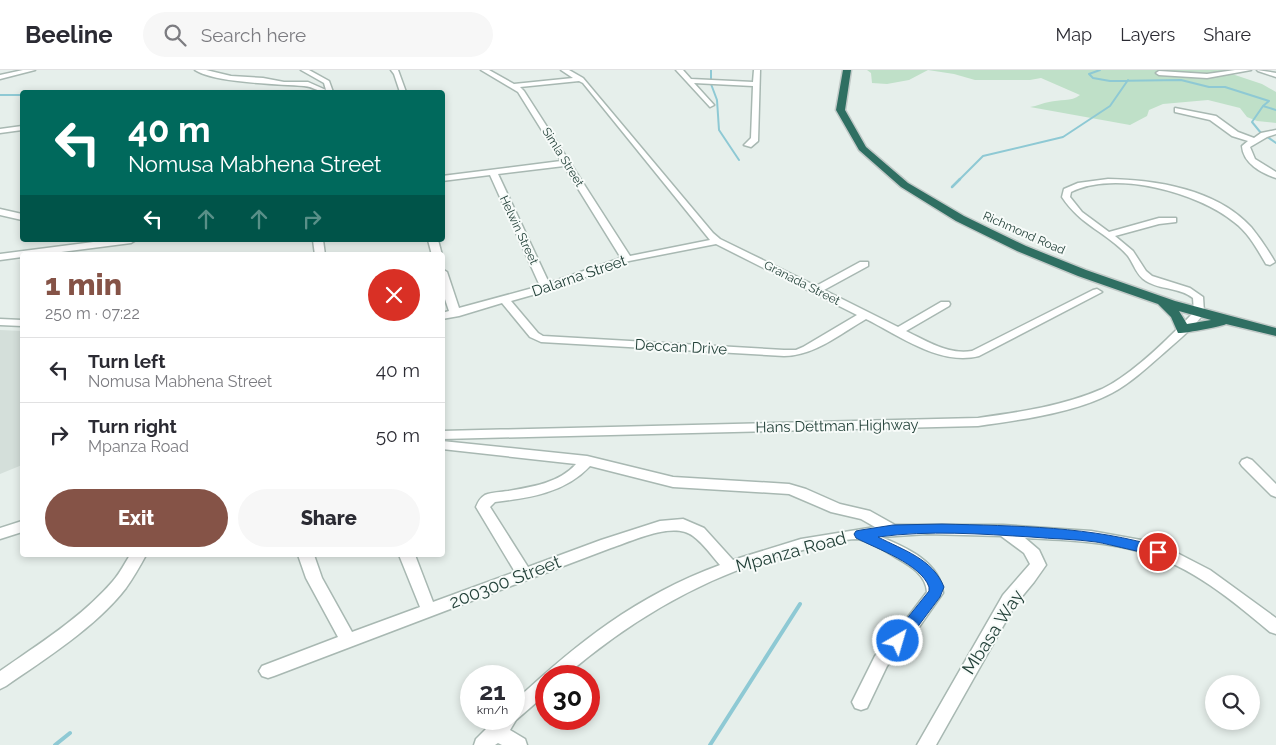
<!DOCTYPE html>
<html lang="en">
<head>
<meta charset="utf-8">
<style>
  body { margin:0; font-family:Raleway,sans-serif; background:#f7f7f7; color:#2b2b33; height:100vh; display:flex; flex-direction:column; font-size:19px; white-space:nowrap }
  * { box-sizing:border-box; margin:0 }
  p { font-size:16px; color:#7c7c81 }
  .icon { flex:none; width:28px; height:28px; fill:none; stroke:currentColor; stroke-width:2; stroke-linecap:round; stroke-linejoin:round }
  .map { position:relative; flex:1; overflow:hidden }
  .drawer { position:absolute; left:20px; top:182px; width:425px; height:305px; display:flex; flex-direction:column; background:#fff; border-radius:5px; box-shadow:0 2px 8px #0003 }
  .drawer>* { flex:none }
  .hud { position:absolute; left:20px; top:20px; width:425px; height:152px; border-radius:5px; box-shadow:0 2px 8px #0003; background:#00695c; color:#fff; overflow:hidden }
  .buttons { position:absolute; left:1205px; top:605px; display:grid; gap:10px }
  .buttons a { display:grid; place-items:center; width:55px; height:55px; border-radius:50%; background:#fff; box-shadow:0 2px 8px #0003; font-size:25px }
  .speed { position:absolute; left:460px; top:595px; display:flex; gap:10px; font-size:25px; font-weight:700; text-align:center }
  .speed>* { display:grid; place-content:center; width:65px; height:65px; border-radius:50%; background:#fff; box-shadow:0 2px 8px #0003; line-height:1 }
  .speed small { font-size:12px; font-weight:400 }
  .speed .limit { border:8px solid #d22; background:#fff; color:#111 }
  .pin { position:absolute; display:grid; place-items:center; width:42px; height:42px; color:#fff; margin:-21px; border:2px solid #fff; border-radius:50%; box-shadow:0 1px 5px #0007 }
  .me { position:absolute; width:55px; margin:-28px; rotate:38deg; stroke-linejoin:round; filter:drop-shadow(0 0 4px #0008) }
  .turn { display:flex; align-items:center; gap:18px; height:105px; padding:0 25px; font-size:22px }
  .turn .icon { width:65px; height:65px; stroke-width:2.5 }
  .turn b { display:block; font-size:35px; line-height:42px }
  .lanes { display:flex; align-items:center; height:48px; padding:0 25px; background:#0003; justify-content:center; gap:25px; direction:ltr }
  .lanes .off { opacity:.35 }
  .round { display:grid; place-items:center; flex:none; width:52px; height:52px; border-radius:26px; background:#f7f7f7 }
  .overview { display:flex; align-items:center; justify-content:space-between; height:85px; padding:0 25px }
  h1 { font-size:30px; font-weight:800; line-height:38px; color:#855347 }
  .action { display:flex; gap:10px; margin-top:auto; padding:10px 25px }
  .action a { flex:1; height:58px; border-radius:30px; background:#855347; color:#fff; font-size:20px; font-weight:800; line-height:58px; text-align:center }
  .action a+a { background:#f7f7f7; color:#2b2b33 }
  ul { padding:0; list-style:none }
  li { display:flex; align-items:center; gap:15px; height:65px; padding:0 25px; border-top:1px solid #e1e1e2 }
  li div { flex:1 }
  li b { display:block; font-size:19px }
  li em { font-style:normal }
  header { display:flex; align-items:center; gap:30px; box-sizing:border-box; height:70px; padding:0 25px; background:#fff; border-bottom:1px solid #e1e1e2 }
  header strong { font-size:24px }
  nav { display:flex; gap:28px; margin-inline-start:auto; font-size:18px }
  .search { width:350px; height:45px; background:#f7f7f7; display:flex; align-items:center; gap:12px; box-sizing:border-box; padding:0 18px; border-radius:28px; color:#7c7c81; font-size:19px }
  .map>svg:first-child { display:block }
</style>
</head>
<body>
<header>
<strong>Beeline</strong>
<div class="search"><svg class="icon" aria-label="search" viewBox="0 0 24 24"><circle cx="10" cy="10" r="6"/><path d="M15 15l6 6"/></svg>Search here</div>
<nav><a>Map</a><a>Layers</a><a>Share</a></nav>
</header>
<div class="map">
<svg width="1276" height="675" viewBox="0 0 1276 675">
  <rect width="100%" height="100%" fill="#e6efeb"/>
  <path fill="#d4dfda" d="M0,260L22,261V395L0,404Z"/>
  <path fill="#bfe0c8" d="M867,0H1238L1229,3L1262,14L1276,22V53L1257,51L1247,47L1240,38L1208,30L1163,34L1149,40L1147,46L1130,55L1030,37C1037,36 1043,33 1049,32C1060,29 1071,32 1080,25L1041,8L1030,10H975L954,4L928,0L909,10L887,14L872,13L871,3Z"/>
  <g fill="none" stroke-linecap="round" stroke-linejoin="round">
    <path stroke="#8ec9d4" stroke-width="2" d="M711,0V10
      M1100,0L1089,4L1093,8L1110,11L1181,10L1209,17H1225L1269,31L1263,36L1276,40
      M711,14L717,30L719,60L739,90
      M0,25H22
      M1261,63L1252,52L1263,36
      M1266,66L1276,73
      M959,110L983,86L1063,67L1110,36L1128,10"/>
    <path stroke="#8ec9d4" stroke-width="2.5" d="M952,117L960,109"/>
    <path stroke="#8ec9d4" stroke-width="4" d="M55,675L70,663
      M710,675L800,534"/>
    <g stroke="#a8b8b2" stroke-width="3">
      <path id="minor" d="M23,0H35L0,9V5Z
        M195,0H206L231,6L263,8L284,12H308L326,20L324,13L301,0H309L329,11L333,22C319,24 316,17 304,16C278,14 215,13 195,0Z
        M391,0H398L406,22H400L394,4Z
        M481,0H489L514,14L573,8L561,0H569L583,8L713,163L720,169L816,216L860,192H868V196L824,220L898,257L941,232H949L950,234L949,236L906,261C927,271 948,285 972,281L1093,220L1097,219L1102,222L979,286C940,296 900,266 866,249C840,264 814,286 784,286L541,272L530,267L502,233L459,246L442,249V243L449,241L442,220V199L447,202L459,238L540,216L490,105L442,111V106L561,91L518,22ZM579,11L583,13L710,170L630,186L524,21L520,17ZM564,96L621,188L549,213L498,104ZM716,174L857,245L803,277L796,280H784L543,266L538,263L511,231L550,220L629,191Z
        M676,0H683L691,9L753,12L754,0H760L758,71L751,77L744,75L751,68L753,16L694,13L714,35L710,37Z
        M1235,0H1251L1207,8L1159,5L1156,3L1159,1L1207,4Z
        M1257,0L1276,3V7L1258,1Z
        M1175,38L1216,46L1238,62L1254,68L1261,63L1276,60V64L1267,67L1250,77L1255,89L1276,102V108C1261,103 1243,93 1242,76L1248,71L1232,66L1210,50L1175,42Z
        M22,56V60L0,63V59Z
        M1108,109C1157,110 1216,119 1251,157C1260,168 1268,180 1275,192L1270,195L1266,194C1257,179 1249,163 1234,152C1197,122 1115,100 1071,122L1070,127L1082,142L1109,162L1159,148H1176V152L1159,154L1115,166L1133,181L1146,201L1152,206L1190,218L1203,227L1204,243C1194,257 1180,269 1166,281C1149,296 1132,312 1112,323C1075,343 1019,350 978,356L442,369V361L978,348C1020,342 1063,336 1102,319C1132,305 1170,267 1194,242L1193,228C1179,217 1160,220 1146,211C1136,205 1134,194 1128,186C1108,163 1081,156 1062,127L1064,119L1078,113Z
        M0,139L22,144V150L0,145Z
        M109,170H136L131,173L38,185H22V187L0,190V184Z
        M313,170H323L325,185H315Z
        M428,170H438L442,185H432Z
        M0,249L22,250V256L0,255Z
        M442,371L587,386L673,407L789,414L806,419L840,434L870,441L895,455H1003L1091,461L1141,470L1179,484L1210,500L1276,548V564L1270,562C1232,530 1191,496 1142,482C1104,471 1064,470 1025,468L1039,480L1046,495L1034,512L1015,535L936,675H917L1003,525L1030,494L1024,483L1001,466L927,464L881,467C907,478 940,492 943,523L910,570L887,596L867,638L861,640L855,638L852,632L875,586L898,560L927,522C926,504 909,495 895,487C885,481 869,470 857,469C844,469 829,474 816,477C722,496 637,544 565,606H546V624L516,650L510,660L525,669L527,675H502L498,673L495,675H474L476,669L496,649H514V632C577,573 636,526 720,495C712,486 703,473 693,466C673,451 633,471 611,478L274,606L268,608L262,606L259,601L262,596L338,567L306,508L298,485H314L322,508L352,562L420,537L399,485H415L433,532L515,502L476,437C478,432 480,428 485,425C492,422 501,422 508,421C532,417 559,413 576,394L442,379ZM590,396L673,417L789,424L831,442L861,449L875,457L801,469L733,490L704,458L683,449L660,451L601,470L528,497L490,437L495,432C529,428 565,423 590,396Z
        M1247,388L1252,390L1276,414V427L1271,425L1242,396L1240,393L1242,390Z
        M22,451V462L0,469V458Z
        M130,485H146C140,496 133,508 126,518C97,556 45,589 6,616L0,619V601C39,574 82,547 113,511C120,503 125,493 130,485Z"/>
    </g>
    <g stroke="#c2cac8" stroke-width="3">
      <path id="highway" d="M843,0H851L845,40L866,77L908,113L964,146L1026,176L1086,200L1175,231L1276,258V266L1226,254C1224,256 1182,264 1178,263L1171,247L1158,234L1078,206L1017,181L956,151L901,117L859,80L836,40ZM1179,241L1211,250L1187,254Z"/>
    </g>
    <use href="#minor" fill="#fff" fill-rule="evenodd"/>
    <use href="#highway" fill="#2f6f62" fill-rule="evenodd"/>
  </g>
  <path fill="#1a73e8" stroke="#114b97" d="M942,454C1016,456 1092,456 1163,478L1165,482L1163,485C1157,487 1109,474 1096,472C1075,469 1053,469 1031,467C981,464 929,460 878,467C903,480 933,489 944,517L940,527L904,575L898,577L893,575L891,571L893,566L929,521V517C921,494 877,479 856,468L854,464L856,461L861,460L893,455Z"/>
  <g text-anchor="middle" stroke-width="4" stroke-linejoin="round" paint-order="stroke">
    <g font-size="12" fill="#24423a" stroke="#f7fbf9">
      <text transform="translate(563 87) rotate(58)" y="4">Simla Street</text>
      <text transform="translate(519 160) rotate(65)" y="4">Helwin Street</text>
      <text transform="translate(1024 163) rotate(24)" y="4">Richmond Road</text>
      <text transform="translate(802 213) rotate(27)" y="4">Granada Street</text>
    </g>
    <g font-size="15" fill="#24423a" stroke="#f7fbf9">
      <text transform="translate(579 206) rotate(-19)" y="5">Dalarna Street</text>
      <text transform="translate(681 277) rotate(3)" y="5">Deccan Drive</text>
      <text transform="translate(837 356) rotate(-1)" y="5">Hans Dettman Highway</text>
    </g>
    <g font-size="18" fill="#24423a" stroke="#f7fbf9">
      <text transform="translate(791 482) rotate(-15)" y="6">Mpanza Road</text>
      <text transform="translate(505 512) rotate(-21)" y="6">200300 Street</text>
      <text transform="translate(993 562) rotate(-57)" y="6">Mbasa Way</text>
    </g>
  </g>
</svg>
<div class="buttons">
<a><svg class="icon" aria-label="search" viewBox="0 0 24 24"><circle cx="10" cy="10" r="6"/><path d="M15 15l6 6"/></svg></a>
</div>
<div class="speed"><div>21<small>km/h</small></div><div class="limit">30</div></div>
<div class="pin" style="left:1158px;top:482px;background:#d93025"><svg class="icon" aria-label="arrive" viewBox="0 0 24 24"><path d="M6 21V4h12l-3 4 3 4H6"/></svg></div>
<svg class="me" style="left:898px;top:571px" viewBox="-20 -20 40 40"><circle r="17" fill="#1a73e8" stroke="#fff" stroke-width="3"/><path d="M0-11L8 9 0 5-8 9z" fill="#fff"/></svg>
<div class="hud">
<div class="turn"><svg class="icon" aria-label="left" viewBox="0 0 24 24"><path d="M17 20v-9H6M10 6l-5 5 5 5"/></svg><div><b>40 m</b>Nomusa Mabhena Street</div></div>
<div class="lanes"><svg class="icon" aria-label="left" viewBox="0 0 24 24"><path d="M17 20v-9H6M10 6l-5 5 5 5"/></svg><svg class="icon off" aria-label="ahead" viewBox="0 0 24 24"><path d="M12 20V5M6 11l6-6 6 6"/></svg><svg class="icon off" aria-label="ahead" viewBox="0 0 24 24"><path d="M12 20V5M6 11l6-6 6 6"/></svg><svg class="icon off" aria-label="right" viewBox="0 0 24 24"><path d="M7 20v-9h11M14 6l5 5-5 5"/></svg></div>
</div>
<section class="drawer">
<div class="overview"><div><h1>1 min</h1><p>250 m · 07:22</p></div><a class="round" style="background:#d93025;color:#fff"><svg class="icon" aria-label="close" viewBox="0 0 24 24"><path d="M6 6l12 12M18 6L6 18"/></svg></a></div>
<ul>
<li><svg class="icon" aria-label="left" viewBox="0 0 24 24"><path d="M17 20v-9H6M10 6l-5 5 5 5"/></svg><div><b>Turn left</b><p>Nomusa Mabhena Street</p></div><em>40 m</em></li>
<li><svg class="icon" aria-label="right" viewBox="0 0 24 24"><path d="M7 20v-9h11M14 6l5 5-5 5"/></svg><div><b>Turn right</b><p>Mpanza Road</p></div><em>50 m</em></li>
</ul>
<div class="action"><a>Exit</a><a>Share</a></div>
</section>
</div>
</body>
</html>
